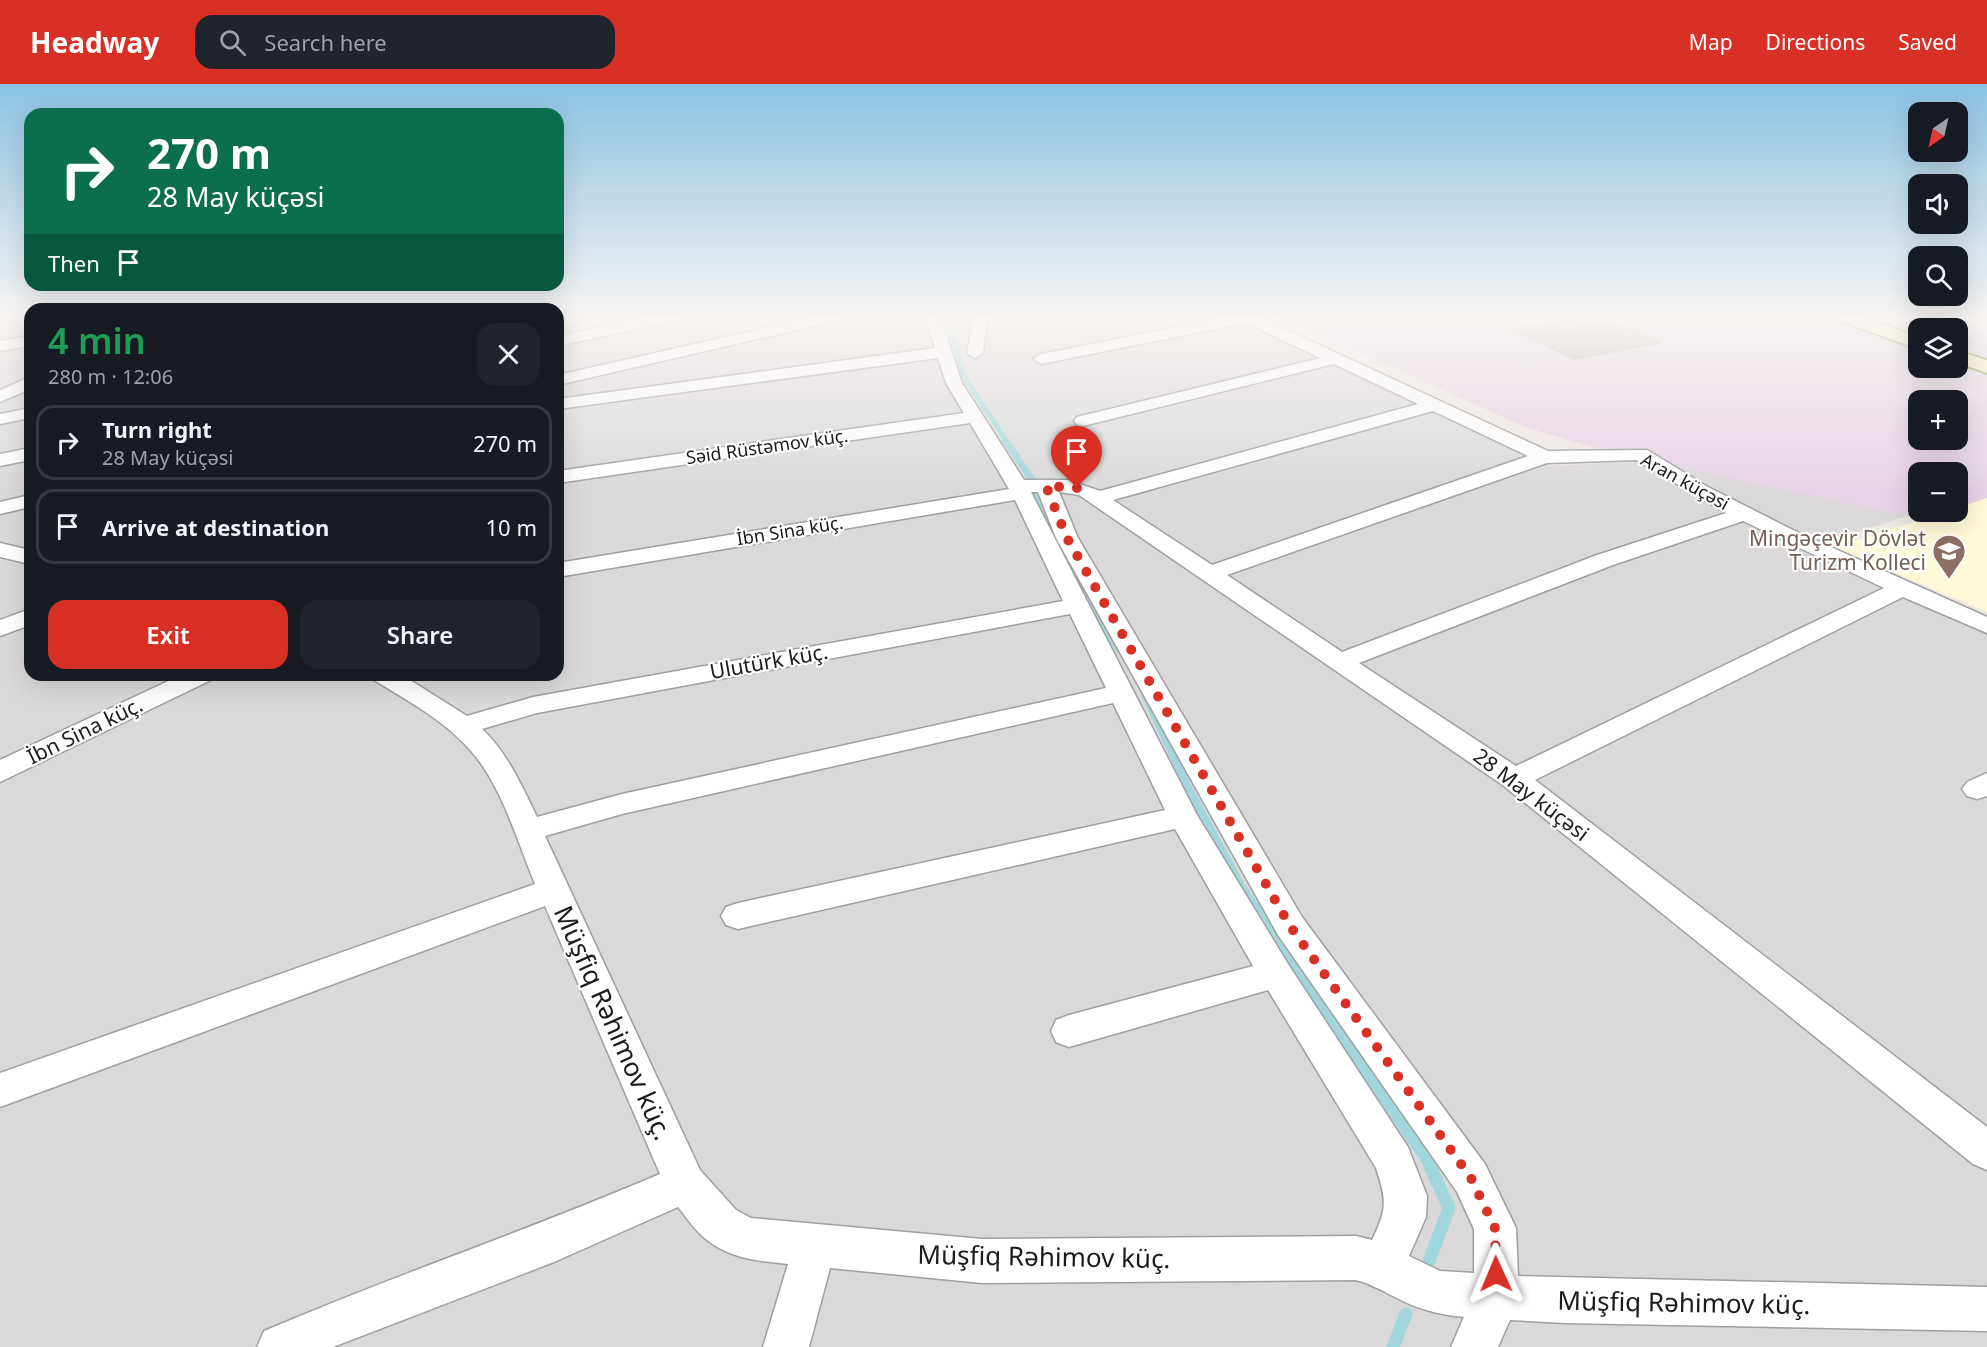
<!DOCTYPE html>
<html lang="en">
<head>
<meta charset="utf-8">
<style>
  body { margin:0; font-family:"Noto Sans",sans-serif; background:#20242c; color:#f1f3f6; height:100vh; display:flex; flex-direction:column; font-size:22px; white-space:nowrap }
  * { box-sizing:border-box; margin:0 }
  p { font-size:20px; color:#9ea1a6 }
  .icon { flex:none; width:33px; height:33px; fill:none; stroke:currentColor; stroke-width:2; stroke-linecap:round; stroke-linejoin:round }
  .map { position:relative; flex:1; overflow:hidden }
  .details { position:absolute; left:24px; top:219px; width:540px; height:378px; display:flex; flex-direction:column; background:#171b24; border-radius:18px; box-shadow:0 6px 24px #0002 }
  .details>* { flex:none }
  .top-card { position:absolute; left:24px; top:24px; width:540px; height:183px; border-radius:18px; box-shadow:0 6px 24px #0002; background:#0b6e4f; color:#fff; overflow:hidden }
  .needle { width:39px; rotate:214deg }
  .buttons { position:absolute; left:1908px; top:18px; display:grid; gap:12px }
  .buttons a { display:grid; place-items:center; width:60px; height:60px; border-radius:12px; background:#171b24; box-shadow:0 6px 24px #0002; font-size:30px }
  .pin { position:absolute; display:grid; place-items:center; width:51px; height:51px; color:#fff; margin:-62px -26px; border-radius:50% 50% 50% 0; rotate:-45deg; box-shadow:0 0 6px #0007 }
  .pin .icon { rotate:45deg }
  .me { position:absolute; width:66px; margin:-33px; rotate:359deg; stroke-linejoin:round; filter:drop-shadow(0 0 4px #0008) }
  .turn { display:flex; align-items:center; gap:21px; height:126px; padding:0 24px; font-size:27px }
  .turn .icon { width:78px; height:78px; stroke-width:2.5 }
  .turn b { display:block; font-size:42px; line-height:51px }
  .then { display:flex; align-items:center; height:57px; padding:0 24px; background:#0003; gap:12px; font-size:22px }
  .round { display:grid; place-items:center; flex:none; width:63px; height:63px; border-radius:18px; background:#20242c }
  .headline { display:flex; align-items:center; justify-content:space-between; height:102px; padding:0 24px }
  h1 { font-size:36px; font-weight:600; line-height:45px; color:#1e9e55 }
  .button { display:flex; gap:12px; margin-top:auto; padding:12px 24px }
  .button a { flex:1; height:69px; border-radius:18px; background:#d93025; color:#fff; font-size:24px; font-weight:600; line-height:69px; text-align:center }
  .button a+a { background:#20242c; color:#f1f3f6 }
  ul { padding:0; list-style:none }
  li { display:flex; align-items:center; gap:18px; height:75px; margin:0 12px 9px; padding:0 12px; border:3px solid #363941; border-radius:18px }
  li div { flex:1 }
  li b { display:block; font-size:22px }
  li em { font-style:normal }
  header { display:flex; align-items:center; gap:36px; box-sizing:border-box; height:84px; padding:0 30px; background:#d93025; color:#fff }
  header strong { font-size:28px }
  nav { display:flex; gap:33px; margin-inline-start:auto; font-size:21px }
  .search { width:420px; height:54px; background:#20242c; display:flex; align-items:center; gap:15px; box-sizing:border-box; padding:0 21px; border-radius:18px; color:#9ea1a6; font-size:22px }
  .map>svg:first-child { display:block }
</style>
</head>
<body>
<header>
<strong>Headway</strong>
<div class="search"><svg class="icon" aria-label="search" viewBox="0 0 24 24"><circle cx="10" cy="10" r="6"/><path d="M15 15l6 6"/></svg>Search here</div>
<nav><a>Map</a><a>Directions</a><a>Saved</a></nav>
</header>
<div class="map">
<svg width="1987" height="1263" viewBox="0 0 1987 1263">
  <rect width="100%" height="100%" fill="#ede7e1"/>
  <path fill="#dad8d9" d="M0,232H30V591H558V232H1231L1549,382L1668,376L1910,431L1821,460L1987,532V1263H0Z"/>
  <path fill="#e6d3e5" fill-rule="evenodd" d="M1278,232H1987V435H1922L1620,371L1525,343ZM1918,244H1958V284H1918ZM1918,316H1958V356H1918ZM1918,388H1958V428H1918Z"/>
  <path fill="#fff9d8" d="M1987,414V528L1834,463L1947,428H1958V424Z"/>
  <g fill="none" stroke-linecap="round" stroke-linejoin="round">
    <path stroke="#a1d7db" stroke-width="5" d="M947,232L964,292L1007,358
      M1824,232L1918,266
      M1958,279L1987,289"/>
    <path stroke="#a1d7db" stroke-width="7" d="M1006,357L1032,396
      M1034,408L1088,514"/>
    <path stroke="#a1d7db" stroke-width="8" d="M1087,513L1099,537L1119,565
      M1146,612L1191,710"/>
    <path stroke="#a1d7db" stroke-width="10" d="M1190,709L1240,802L1346,956"/>
    <path stroke="#a1d7db" stroke-width="13" d="M1345,955L1426,1073L1449,1124L1428,1180
      M1393,1263L1406,1230"/>
  </g>
  <path fill="#c4b9b4" stroke="#beaba3" stroke-width="1.5" d="M1596,232L1660,259L1575,275L1511,246Z"/>
  <g fill="none" stroke-linecap="round" stroke-linejoin="round">
    <g stroke="#9f9f9f" stroke-width="3">
      <path id="street" d="M654,232H684L677,236L558,262V252Z
        M818,232H847L840,236L558,301V291Z
        M925,232H940L962,299L1024,396H1068L1100,407L1418,320L1334,280L1083,342L1077,341L1074,337L1077,333L1320,274L1246,239L1041,280L1033,275L1041,270L1233,232H1257L1548,367L1647,366L1708,403L1793,446L1987,533V549L1903,513L1535,696L1987,1043V1086L1973,1080L1504,702L1079,411L1059,408L1078,454L1302,833L1485,1080L1516,1144L1518,1192L1987,1203V1247L1565,1239L1510,1236L1498,1263H1451L1464,1233C1440,1231 1417,1225 1395,1213C1381,1206 1371,1200 1356,1196L982,1199L830,1184L809,1263H763L788,1180C759,1177 731,1175 707,1156C696,1148 687,1134 678,1123L554,1178L333,1263H257L264,1247C395,1191 529,1146 660,1090L545,822L0,1023V989L535,800C518,759 501,700 471,667C444,636 408,617 374,596L370,591H402L467,632L533,613L1063,517L1015,416L558,493V479L1009,405L970,339L558,399V387L964,329L946,299L938,274L558,325V315L935,264ZM1433,327L1528,372L1212,481L1113,416ZM1636,376L1726,429L1597,471L1342,568L1227,491L1547,379ZM1031,408H1038L1056,454L1278,851L1457,1108L1474,1145V1189L1440,1187L1409,1172L1426,1133L1427,1112L1408,1063L1288,880L1197,731ZM1743,437L1884,504L1516,682L1359,579L1613,481ZM1070,530L1106,604L622,710L537,733C522,702 507,668 482,645L537,629ZM1113,619L1165,726L738,819L726,823L721,832L726,841L738,845L1175,745L1253,882L1069,931L1056,936L1051,947L1056,958L1069,963L1268,906L1376,1084C1387,1117 1387,1125 1372,1156L1356,1152L982,1155L751,1134L736,1126L700,1086L545,752L622,730Z
        M974,232H995L987,237L983,269L975,274L967,269Z
        M30,252V262L0,267V257Z
        M30,293V305L0,318V306Z
        M30,324V334L0,340V330Z
        M30,364V376L0,382V370Z
        M30,411V423L0,430V418Z
        M0,459L30,466V480L0,473Z
        M30,525V541L0,552V536Z
        M181,591H215L211,596L0,698V676Z
        M1987,689V712L1977,715L1967,712L1962,705L1967,698Z"/>
    </g>
    <g stroke="#706b05" stroke-width="3">
      <path id="secondary" d="M1834,232H1861L1918,253V265L1837,236Z
        M1958,267L1987,276V289L1958,279Z"/>
    </g>
    <use href="#street" fill="#fff" fill-rule="evenodd"/>
    <use href="#secondary" fill="#f9f2b3" fill-rule="evenodd"/>
  </g>
  <linearGradient id="sky" x2="0" y2="1"><stop stop-color="#8bc2e3"/><stop offset="0.57" stop-color="#f7f4f2"/><stop offset="1" stop-color="#f7f4f2" stop-opacity="0"/></linearGradient>
  <rect width="1987" height="409" fill="url(#sky)"/>
  <g fill="none" stroke-linecap="round" stroke-linejoin="round">
    <path stroke="#d93025" stroke-width="10" stroke-dasharray="0 18" d="M1077,404L1046,402L1067,454L1290,842L1471,1094L1495,1144L1496,1190"/>
  </g>
  <defs>
    <g id="university-pin" transform="scale(1.725)"><path d="M0 17L-7.5 6A9.5 9.5 0 1 1 7.5 6Z" fill="#8d6e63" stroke="#fff"/><path d="M0-5L7-2L0 1L-7-2ZM-4 1L0 2.5L4 1V4Q0 6-4 4Z" fill="#fff"/></g>
  </defs>
  <g fill-rule="evenodd">
    <use href="#university-pin" x="1949" y="467"/>
  </g>
  <g text-anchor="middle" stroke-width="4.5" stroke-linejoin="round" paint-order="stroke">
    <g font-size="18" fill="#1b1b1b" stroke="#fff">
      <text transform="translate(767 363) rotate(-8)" y="6">Səid Rüstəmov küç.</text>
      <text transform="translate(1685 398) rotate(29)" y="6">Aran küçəsi</text>
      <text transform="translate(790 447) rotate(-9)" y="6">İbn Sina küç.</text>
    </g>
    <g font-size="21" fill="#785e54" stroke="#fff" text-anchor="end">
      <text x="1926" y="462">Mingəçevir Dövlət<tspan x="1926" dy="24">Turizm Kolleci</tspan></text>
    </g>
    <g font-size="21" fill="#1b1b1b" stroke="#fff">
      <text transform="translate(769 578) rotate(-10)" y="7">Ulutürk küç.</text>
      <text transform="translate(85 647) rotate(-26)" y="7">İbn Sina küç.</text>
      <text transform="translate(1531 711) rotate(37)" y="7">28 May küçəsi</text>
    </g>
    <g font-size="26" fill="#1b1b1b" stroke="#fff">
      <text transform="translate(613 939) rotate(66)" y="9">Müşfiq Rəhimov küç.</text>
      <text transform="translate(1044 1173) rotate(1)" y="9">Müşfiq Rəhimov küç.</text>
      <text transform="translate(1684 1219) rotate(1)" y="9">Müşfiq Rəhimov küç.</text>
    </g>
  </g>
</svg>
<div class="buttons">
<a><svg class="needle" viewBox="-14 -14 28 28"><path d="M0-13l5 13h-10z" fill="#e53935"/><path d="M0 13l5-13h-10z" fill="#9ea1a6"/></svg></a>
<a><svg class="icon" aria-label="sound" viewBox="0 0 24 24"><path d="M4 9h4l5-4v14l-5-4H4zM17 9q2 3 0 6"/></svg></a>
<a><svg class="icon" aria-label="search" viewBox="0 0 24 24"><circle cx="10" cy="10" r="6"/><path d="M15 15l6 6"/></svg></a>
<a><svg class="icon" aria-label="layers" viewBox="0 0 24 24"><path d="M12 4l9 5-9 5-9-5zM3 14l9 5 9-5"/></svg></a>
<a>+</a>
<a>−</a>
</div>
<div class="pin" style="left:1077px;top:404px;background:#d93025"><svg class="icon" aria-label="arrive" viewBox="0 0 24 24"><path d="M6 21V4h12l-3 4 3 4H6"/></svg></div>
<svg class="me" style="left:1496px;top:1190px" viewBox="-20 -20 40 40"><path d="M0-17L14 15 0 8-14 15z" fill="#d93025" stroke="#fff" stroke-width="4"/></svg>
<div class="top-card">
<div class="turn"><svg class="icon" aria-label="right" viewBox="0 0 24 24"><path d="M7 20v-9h11M14 6l5 5-5 5"/></svg><div><b>270 m</b>28 May küçəsi</div></div>
<div class="then">Then<svg class="icon" aria-label="arrive" viewBox="0 0 24 24"><path d="M6 21V4h12l-3 4 3 4H6"/></svg></div>
</div>
<section class="details">
<div class="headline"><div><h1>4 min</h1><p>280 m · 12:06</p></div><a class="round"><svg class="icon" aria-label="close" viewBox="0 0 24 24"><path d="M6 6l12 12M18 6L6 18"/></svg></a></div>
<ul>
<li><svg class="icon" aria-label="right" viewBox="0 0 24 24"><path d="M7 20v-9h11M14 6l5 5-5 5"/></svg><div><b>Turn right</b><p>28 May küçəsi</p></div><em>270 m</em></li>
<li><svg class="icon" aria-label="arrive" viewBox="0 0 24 24"><path d="M6 21V4h12l-3 4 3 4H6"/></svg><div><b>Arrive at destination</b></div><em>10 m</em></li>
</ul>
<div class="button"><a>Exit</a><a>Share</a></div>
</section>
</div>
</body>
</html>
